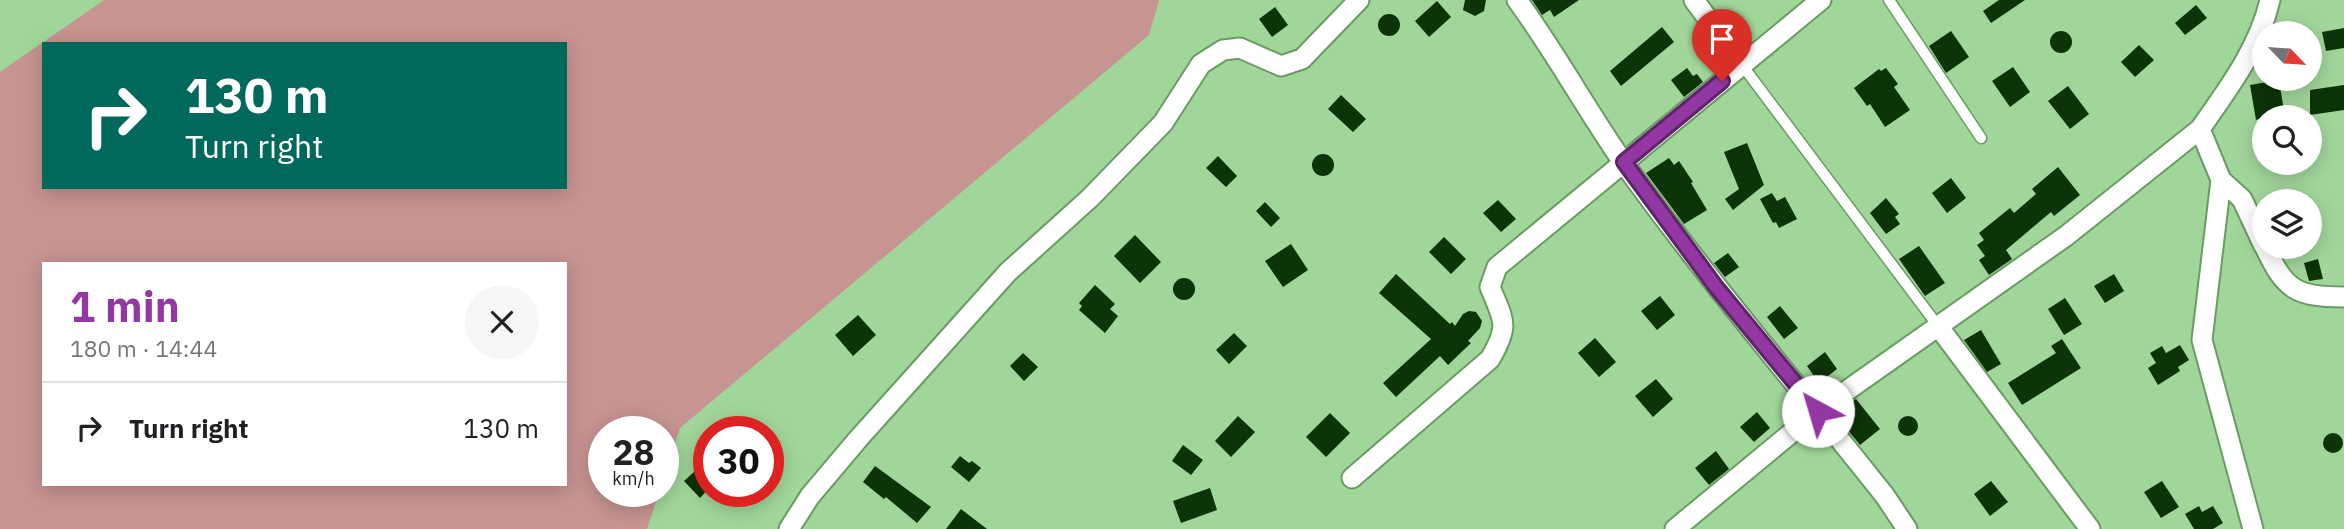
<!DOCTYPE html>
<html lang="en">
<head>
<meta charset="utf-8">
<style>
  body { margin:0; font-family:"IBM Plex Sans",sans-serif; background:#f6f6f6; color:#202124; height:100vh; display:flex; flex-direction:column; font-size:26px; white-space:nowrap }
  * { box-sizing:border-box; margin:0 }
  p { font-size:23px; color:#757577 }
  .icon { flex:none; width:38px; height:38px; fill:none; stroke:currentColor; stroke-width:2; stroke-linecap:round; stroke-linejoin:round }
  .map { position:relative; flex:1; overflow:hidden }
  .sheet { position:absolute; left:42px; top:262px; width:525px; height:224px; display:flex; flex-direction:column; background:#fff; border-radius:0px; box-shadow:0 4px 18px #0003 }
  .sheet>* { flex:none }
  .top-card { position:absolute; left:42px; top:42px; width:525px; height:147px; border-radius:0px; box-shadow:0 4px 18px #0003; background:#00695c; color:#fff; overflow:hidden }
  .needle { width:46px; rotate:115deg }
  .controls { position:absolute; left:2252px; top:21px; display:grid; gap:14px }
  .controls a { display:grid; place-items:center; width:70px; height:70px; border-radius:50%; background:#fff; box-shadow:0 4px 18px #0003; font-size:35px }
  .speed { position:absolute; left:588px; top:416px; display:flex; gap:14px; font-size:35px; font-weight:700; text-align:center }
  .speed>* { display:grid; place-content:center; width:91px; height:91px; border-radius:50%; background:#fff; box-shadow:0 4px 18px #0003; line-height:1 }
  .speed small { font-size:18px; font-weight:400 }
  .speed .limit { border:10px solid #d22; background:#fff; color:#111 }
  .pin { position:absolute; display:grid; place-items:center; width:60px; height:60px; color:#fff; margin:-72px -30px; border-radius:50% 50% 50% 0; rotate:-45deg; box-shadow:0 0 7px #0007 }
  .pin .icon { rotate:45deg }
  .me { position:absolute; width:77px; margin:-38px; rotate:321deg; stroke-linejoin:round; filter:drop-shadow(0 0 5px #0008) }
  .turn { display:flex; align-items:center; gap:24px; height:147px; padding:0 28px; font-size:32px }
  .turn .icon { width:91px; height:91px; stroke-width:2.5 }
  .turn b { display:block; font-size:49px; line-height:60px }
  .round { display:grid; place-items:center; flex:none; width:74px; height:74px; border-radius:37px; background:#f6f6f6 }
  .overview { display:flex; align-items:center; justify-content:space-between; height:119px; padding:0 28px }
  h1 { font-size:42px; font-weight:800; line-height:52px; color:#9338a3 }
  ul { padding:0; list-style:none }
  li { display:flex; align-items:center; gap:21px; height:91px; padding:0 28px; border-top:2px solid #e0e0e0 }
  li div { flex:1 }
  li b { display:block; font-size:26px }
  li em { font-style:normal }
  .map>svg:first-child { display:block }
</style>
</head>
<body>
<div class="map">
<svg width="2344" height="529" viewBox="0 0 2344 529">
  <rect width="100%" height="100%" fill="#a1d69a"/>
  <path fill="#c69491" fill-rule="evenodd" d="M104,0H1159L1149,35L680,428L663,479V432H604V492H659L647,529H0V72ZM44,44H565V187H44ZM44,264H565V485H44Z"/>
  <path fill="#0d3309" d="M1465,0H1486L1484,11L1475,16L1463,10Z
    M1532,0H1579L1554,17L1550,10L1542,15Z
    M1999,0H2025L1991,23L1983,11Z
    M1437,1L1451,17L1429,37L1415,21Z
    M2196,5L2207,18L2185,35L2175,23Z
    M1275,7L1288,25L1272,37L1259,19Z
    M1378 25a11 11 0 1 1 22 0a11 11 0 1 1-22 0Z
    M1662,27L1674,42L1621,86L1610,71Z
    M2344,28V48L2326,51L2322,32Z
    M1951,31L1969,57L1946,73L1929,46Z
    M2050 42a11 11 0 1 1 22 0a11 11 0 1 1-22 0Z
    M2139,45L2154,60L2135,77L2121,62Z
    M2013,67L2030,92L2010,107L1992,81Z
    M1687,68L1693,76L1697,74L1703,82L1684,97L1671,80Z
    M1886,68L1898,84L1894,87L1910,110L1885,127L1870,104L1867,106L1854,88L1879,69L1881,71Z
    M2279,80L2285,117H2264L2256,120L2250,85Z
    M2344,85V110L2310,115V90Z
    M2068,86L2089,114L2070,129L2048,101Z
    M1341,95L1366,119L1353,132L1328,109Z
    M1747,143L1764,185L1733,210L1725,199L1739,189L1724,152Z
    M1312 165a11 11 0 1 1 22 0a11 11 0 1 1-22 0Z
    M1218,156L1237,176L1226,187L1206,168Z
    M1669,158L1674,165L1679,161L1693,182L1691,183L1707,210L1684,224L1646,173Z
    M2058,167L2080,195L2054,216L2051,212L2006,250L2012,259L1989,275L1979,260L1985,256L1977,245L1984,240L1979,233L2010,208L2014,213L2036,194L2032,189Z
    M1951,178L1966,198L1947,213L1932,193Z
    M1772,193L1777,201L1785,197L1797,219L1779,228L1776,222L1773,223L1760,199Z
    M1886,198L1899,214L1895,217L1900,224L1886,234L1870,213Z
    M1498,200L1516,219L1501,232L1483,213Z
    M1265,202L1280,218L1271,227L1256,211Z
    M1135,235L1161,262L1140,283L1114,256Z
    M1444,237L1466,259L1451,274L1429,252Z
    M1291,244L1308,270L1283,287L1265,261Z
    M1919,246L1945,283L1925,296L1899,259Z
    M1728,253L1739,267L1725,277L1714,263Z
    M2318,259L2323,279L2309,281L2304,263Z
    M1396,274L1450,324L1452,322L1455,326L1463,314L1469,311L1476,312L1482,321L1480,328L1468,341L1471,343L1448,365L1440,356L1396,397L1383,383L1431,339L1379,293Z
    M2114,274L2124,291L2105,303L2094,286Z
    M1173 289a11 11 0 1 1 22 0a11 11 0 1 1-22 0Z
    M1095,285L1115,304L1110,309L1118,316L1105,333L1079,310L1082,306L1079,303Z
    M1660,296L1675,315L1657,330L1641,311Z
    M2065,298L2082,324L2064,335L2048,309Z
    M1780,306L1798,328L1784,339L1767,317Z
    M858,315L876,335L853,356L835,335Z
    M1981,330L2001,364L1987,372L1964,340Z
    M1234,333L1247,346L1229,364L1216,350Z
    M1595,338L1616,362L1599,377L1578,353Z
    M2062,339L2081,368L2022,405L2008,383L2056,353L2051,346Z
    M2180,345L2189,360L2178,367L2180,371L2158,385L2148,368L2156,363L2150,353L2162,346L2166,353Z
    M1825,352L1837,369L1819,383L1807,366Z
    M1023,353L1038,367L1024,381L1010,366Z
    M1656,379L1673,399L1653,417L1635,396Z
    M1856,399L1880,429L1860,445L1835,414Z
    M1757,412L1770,428L1754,442L1740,427Z
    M1330,413L1350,433L1326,457L1306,437Z
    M1238,416L1255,432L1231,457L1215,441Z
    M1898 426a10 10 0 1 1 20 0a10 10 0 1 1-20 0Z
    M2323 443a10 10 0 1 1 20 0a10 10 0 1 1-20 0Z
    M1183,445L1203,460L1191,475L1172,461Z
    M1716,451L1729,469L1709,485L1695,468Z
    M960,456L969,463L972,461L981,468L969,482L951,467Z
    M875,466L931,507L917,523L886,497L884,499L863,482Z
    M694,472L709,488L700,498L684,481Z
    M1991,481L2008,502L1990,516L1974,494Z
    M2162,481L2179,507L2161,518L2144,492Z
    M1210,488L1217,510L1181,523L1173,501Z
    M2199,506L2202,512L2213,506L2223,523L2213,529H2194L2185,514Z
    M961,509L987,529H946Z"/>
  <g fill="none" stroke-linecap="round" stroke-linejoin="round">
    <g stroke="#699c62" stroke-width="13">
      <path id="service" d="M1889,0L1981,138
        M1742,65L1938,326"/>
    </g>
    <g stroke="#699c62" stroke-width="23">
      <path id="minor" d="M1517,0C1556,53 1587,111 1625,165C1707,279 1798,386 1885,496L1907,529
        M1694,0L1742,65
        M2221,180L2242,199L2264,246
        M2265,247C2285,290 2296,297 2344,297
        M1938,326L2090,529
        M1352,478L1490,359C1510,325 1504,321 1490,287L1497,267L1821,0
        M789,529L810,496L859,438L1008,272L1090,198L1163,123L1201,64L1223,50L1240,48L1281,66L1302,59L1359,0
        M1675,529L1818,411L2066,236L2200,129
        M2253,529L2202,340L2221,180L2200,129C2228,89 2259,48 2270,0"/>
    </g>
    <use href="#service" stroke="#fff" stroke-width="10"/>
    <use href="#minor" stroke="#fff" stroke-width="19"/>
  </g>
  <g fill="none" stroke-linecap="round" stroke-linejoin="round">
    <g stroke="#60246a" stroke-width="18">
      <path id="route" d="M1722,81L1624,162L1716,287L1818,411"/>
    </g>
    <use href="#route" stroke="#9338a3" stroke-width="12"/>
  </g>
</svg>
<div class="controls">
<a><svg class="needle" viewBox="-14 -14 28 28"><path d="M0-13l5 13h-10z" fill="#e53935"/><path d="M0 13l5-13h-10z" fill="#757577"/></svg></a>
<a><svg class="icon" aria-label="search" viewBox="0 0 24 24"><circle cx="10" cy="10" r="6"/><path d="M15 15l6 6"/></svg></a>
<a><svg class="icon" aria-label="layers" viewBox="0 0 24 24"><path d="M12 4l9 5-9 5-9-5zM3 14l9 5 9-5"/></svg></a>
</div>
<div class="speed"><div>28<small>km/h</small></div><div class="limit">30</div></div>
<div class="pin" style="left:1722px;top:81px;background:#d93025"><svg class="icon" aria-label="arrive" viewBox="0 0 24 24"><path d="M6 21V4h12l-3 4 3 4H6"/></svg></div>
<svg class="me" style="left:1818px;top:411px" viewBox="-20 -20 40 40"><circle r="19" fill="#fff"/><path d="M0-13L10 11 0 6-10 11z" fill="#9338a3"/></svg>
<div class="top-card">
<div class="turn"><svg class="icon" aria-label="right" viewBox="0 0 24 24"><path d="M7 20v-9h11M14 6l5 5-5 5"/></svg><div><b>130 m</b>Turn right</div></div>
</div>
<section class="sheet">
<div class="overview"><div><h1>1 min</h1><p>180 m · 14:44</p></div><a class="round"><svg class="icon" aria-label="close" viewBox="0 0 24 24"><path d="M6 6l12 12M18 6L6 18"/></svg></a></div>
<ul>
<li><svg class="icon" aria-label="right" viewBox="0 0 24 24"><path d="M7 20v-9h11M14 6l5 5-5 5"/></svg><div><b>Turn right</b></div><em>130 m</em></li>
</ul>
</section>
</div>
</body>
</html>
